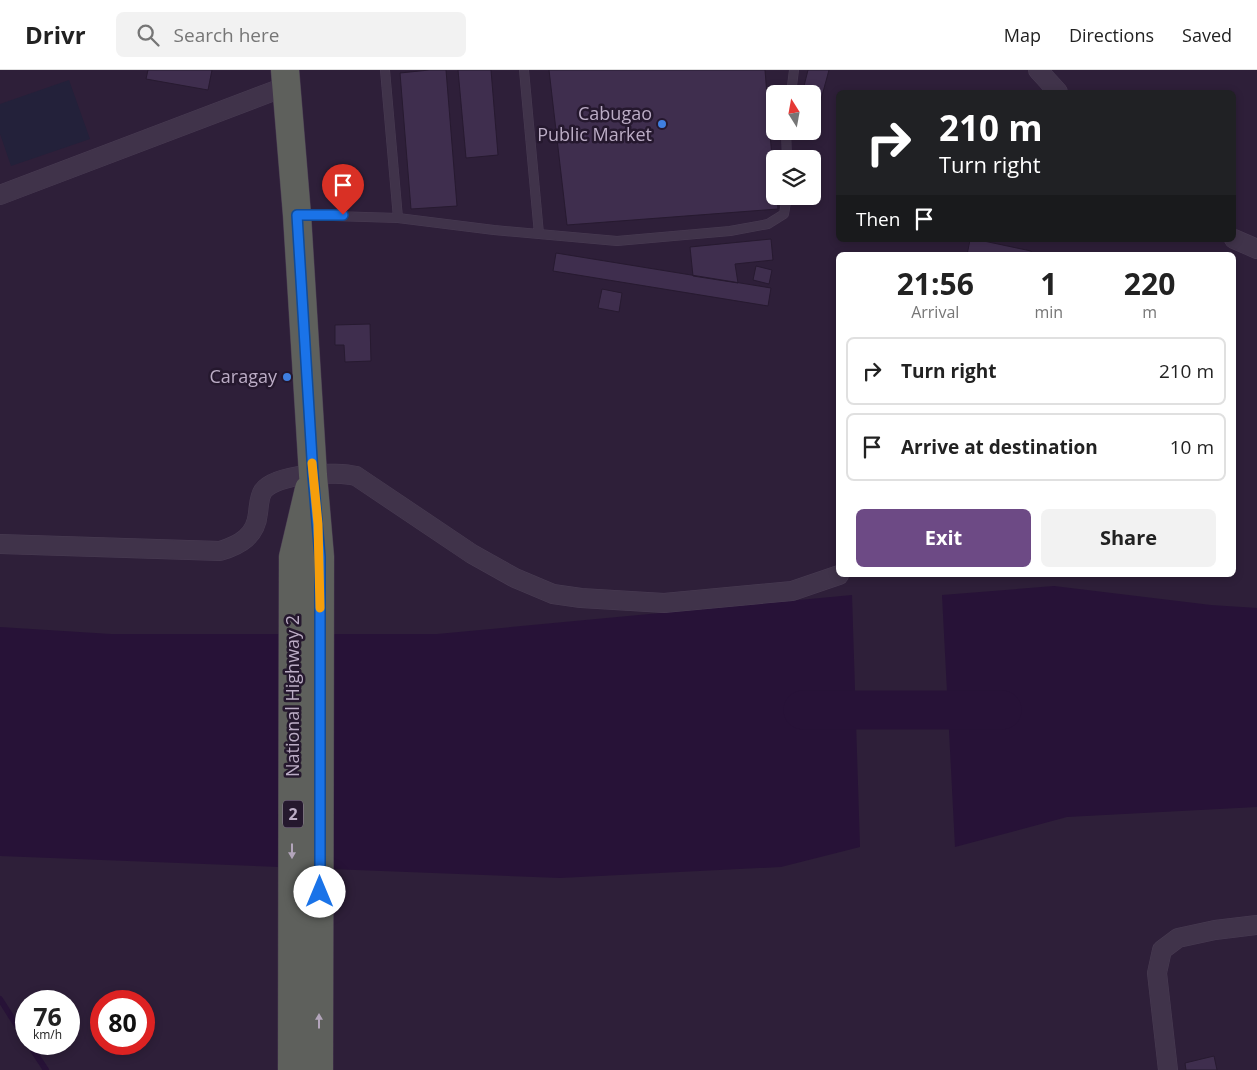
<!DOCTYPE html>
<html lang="en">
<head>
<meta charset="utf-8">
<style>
  body { margin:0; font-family:"Open Sans",sans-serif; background:#f2f2f2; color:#222; height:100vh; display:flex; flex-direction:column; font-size:19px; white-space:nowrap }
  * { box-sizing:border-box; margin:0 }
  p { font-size:16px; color:#767676 }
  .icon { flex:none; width:28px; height:28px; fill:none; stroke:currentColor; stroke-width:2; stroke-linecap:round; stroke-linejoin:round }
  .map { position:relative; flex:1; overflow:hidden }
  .side { position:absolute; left:836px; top:182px; width:400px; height:325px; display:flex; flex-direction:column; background:#fff; border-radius:8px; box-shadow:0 2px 8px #0003 }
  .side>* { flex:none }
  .guide { position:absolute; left:836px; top:20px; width:400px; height:152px; border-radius:8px; box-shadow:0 2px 8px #0003; background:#202124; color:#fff; overflow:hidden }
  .needle { width:32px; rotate:349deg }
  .buttons { position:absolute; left:766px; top:15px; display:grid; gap:10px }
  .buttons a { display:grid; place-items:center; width:55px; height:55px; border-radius:8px; background:#fff; box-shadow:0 2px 8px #0003; font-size:25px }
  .speed { position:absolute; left:15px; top:920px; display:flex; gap:10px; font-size:25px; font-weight:700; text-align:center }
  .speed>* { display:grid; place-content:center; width:65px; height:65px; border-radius:50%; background:#fff; box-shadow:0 2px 8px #0003; line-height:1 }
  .speed small { font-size:12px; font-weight:400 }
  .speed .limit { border:8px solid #d22; background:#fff; color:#111 }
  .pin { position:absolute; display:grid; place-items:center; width:42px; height:42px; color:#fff; margin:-51px -21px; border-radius:50% 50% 50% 0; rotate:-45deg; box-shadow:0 0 5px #0007 }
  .pin .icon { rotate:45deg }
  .me { position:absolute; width:55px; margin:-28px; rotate:0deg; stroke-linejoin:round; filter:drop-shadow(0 0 4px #0008) }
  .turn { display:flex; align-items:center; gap:18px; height:105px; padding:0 20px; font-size:22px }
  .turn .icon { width:65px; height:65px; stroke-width:2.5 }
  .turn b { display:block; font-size:35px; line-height:42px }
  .then { display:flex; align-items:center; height:48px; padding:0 20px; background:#0003; gap:10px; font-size:19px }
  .eta { display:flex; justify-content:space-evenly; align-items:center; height:85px; text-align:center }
  .eta b { font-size:30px; font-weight:700; line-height:35px }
  .action { display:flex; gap:10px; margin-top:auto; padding:10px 20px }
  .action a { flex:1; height:58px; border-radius:8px; background:#6d4a85; color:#fff; font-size:20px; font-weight:700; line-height:58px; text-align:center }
  .action a+a { background:#f2f2f2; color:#222 }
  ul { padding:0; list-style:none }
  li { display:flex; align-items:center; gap:15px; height:68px; margin:0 10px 8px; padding:0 10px; border:2px solid #e0e0e0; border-radius:8px }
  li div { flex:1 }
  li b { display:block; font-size:19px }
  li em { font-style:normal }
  header { display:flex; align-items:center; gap:30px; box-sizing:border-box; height:70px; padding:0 25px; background:#fff; border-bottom:1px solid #e0e0e0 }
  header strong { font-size:24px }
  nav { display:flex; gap:28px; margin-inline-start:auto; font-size:18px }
  .search { width:350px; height:45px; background:#f2f2f2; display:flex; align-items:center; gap:12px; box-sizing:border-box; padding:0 18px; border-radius:8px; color:#767676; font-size:19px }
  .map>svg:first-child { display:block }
</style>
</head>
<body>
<header>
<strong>Drivr</strong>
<div class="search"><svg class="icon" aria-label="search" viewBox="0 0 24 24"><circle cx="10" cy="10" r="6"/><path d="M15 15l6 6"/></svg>Search here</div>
<nav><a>Map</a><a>Directions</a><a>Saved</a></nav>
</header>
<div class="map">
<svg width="1257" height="1000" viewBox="0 0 1257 1000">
  <rect width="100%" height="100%" fill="#2e1f39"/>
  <path fill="#23213a" d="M69,10L90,69L11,96L0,64V34Z"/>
  <path fill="#271237" d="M1054,516L1211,535L1257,538V737L1067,747L955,777L942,525Z
    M852,525L860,777L781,797L560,808L0,786V557L111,564H437Z"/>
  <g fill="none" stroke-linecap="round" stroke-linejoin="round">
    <path stroke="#271237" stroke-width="6" d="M0,929L26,970
      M29,974L46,1000"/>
    <path stroke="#271237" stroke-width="39" d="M803,640H1002"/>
  </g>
  <path fill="#3f2e4e" stroke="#271a30" d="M148,0H212L208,20L146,9Z
    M429,0H446L457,136L411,139L400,3Z
    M458,0H491L498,85L466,88Z
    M549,0H765L775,126H777L778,139L567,155Z
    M808,0H829L811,66L793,61H812V24H802Z
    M771,169L773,190L735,194L738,213L693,206L690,177Z
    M970,170H979L1031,181V185H967Z
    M556,183L771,218L768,236L553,201Z
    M756,196L772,200L769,214L753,210Z
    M602,219L622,223L619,242L598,238Z
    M370,254L371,291L345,292L344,275H335V255Z
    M1214,986L1217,1000H1186L1185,993Z"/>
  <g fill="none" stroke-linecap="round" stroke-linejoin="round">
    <g stroke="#493c53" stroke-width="10">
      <path id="service" d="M385,0L398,148
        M524,0L539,164
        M791,24L794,0
        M786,61L787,89
        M300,145L398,148L494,160L617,171L730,161L768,154L784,144L787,126"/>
    </g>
    <g stroke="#493c53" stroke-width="20">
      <path id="minor" d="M1038,0L1058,22
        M0,125L287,16
        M1234,169L1257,179
        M0,474L220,481C240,475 256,466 258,443C259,436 259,427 263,421C276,403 337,401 356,406L472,484L515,508L553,524L581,528L664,533L792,521L839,505
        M1168,1000L1157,903L1162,880L1178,868L1215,860L1257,855"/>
    </g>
    <g stroke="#483a51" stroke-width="29">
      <path id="trunk" d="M285,0L297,145L313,405L320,487L319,1000
        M292,1000L293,487L309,419"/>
    </g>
    <use href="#service" stroke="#40334a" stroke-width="9"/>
    <use href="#minor" stroke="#40334a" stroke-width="19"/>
    <use href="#trunk" stroke="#5e605c" stroke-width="28"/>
  </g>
  <defs><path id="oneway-solid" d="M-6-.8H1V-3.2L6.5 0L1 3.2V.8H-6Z" transform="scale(1.25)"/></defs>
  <g fill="#b3a5bb">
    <use href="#oneway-solid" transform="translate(292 781) rotate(90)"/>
    <use href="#oneway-solid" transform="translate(319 951) rotate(-90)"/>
  </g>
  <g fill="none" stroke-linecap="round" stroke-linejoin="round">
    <g stroke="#114b97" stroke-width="12">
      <path id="route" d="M320,822V487L313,405L297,145H343"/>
    </g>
    <use href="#route" stroke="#1a73e8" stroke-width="9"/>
    <path stroke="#f59e0b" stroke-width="9" d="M312,393L318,454L320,538"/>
  </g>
  <g fill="#3f7fe0" stroke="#25182e" stroke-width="2">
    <circle cx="662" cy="54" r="5"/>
    <circle cx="287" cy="307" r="5"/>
  </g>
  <g text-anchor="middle" stroke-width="5" stroke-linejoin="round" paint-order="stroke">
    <rect fill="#25182e" stroke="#8f8098" stroke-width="1" x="283" y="730.5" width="20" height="27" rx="4"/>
    <g font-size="16" font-weight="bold" fill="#bcadc6">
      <text x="293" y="750">2</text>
    </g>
    <g font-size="18" fill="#bcadc6" stroke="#25182e" text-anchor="end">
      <text x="652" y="50">Cabugao<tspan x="652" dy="21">Public Market</tspan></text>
      <text x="277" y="313">Caragay</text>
    </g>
    <g font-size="18" fill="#bcadc6" stroke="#25182e">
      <text transform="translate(293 626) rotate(-90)" y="6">National Highway 2</text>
    </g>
  </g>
</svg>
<div class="buttons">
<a><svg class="needle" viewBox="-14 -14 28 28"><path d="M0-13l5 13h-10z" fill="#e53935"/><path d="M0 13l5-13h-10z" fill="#767676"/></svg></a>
<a><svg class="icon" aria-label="layers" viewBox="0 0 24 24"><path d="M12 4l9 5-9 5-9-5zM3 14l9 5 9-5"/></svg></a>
</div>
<div class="speed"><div>76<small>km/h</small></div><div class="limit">80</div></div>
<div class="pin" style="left:343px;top:145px;background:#d93025"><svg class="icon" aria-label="arrive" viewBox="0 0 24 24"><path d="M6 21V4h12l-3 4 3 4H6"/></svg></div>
<svg class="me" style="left:320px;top:822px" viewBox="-20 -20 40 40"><circle r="19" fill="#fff"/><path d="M0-13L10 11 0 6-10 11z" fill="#1a73e8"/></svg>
<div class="guide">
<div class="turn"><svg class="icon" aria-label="right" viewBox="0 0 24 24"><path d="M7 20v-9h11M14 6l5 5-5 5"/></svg><div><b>210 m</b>Turn right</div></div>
<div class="then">Then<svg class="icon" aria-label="arrive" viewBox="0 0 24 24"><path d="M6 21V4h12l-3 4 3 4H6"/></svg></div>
</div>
<section class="side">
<div class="eta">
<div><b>21:56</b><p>Arrival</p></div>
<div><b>1</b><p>min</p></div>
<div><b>220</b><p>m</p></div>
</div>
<ul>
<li><svg class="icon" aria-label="right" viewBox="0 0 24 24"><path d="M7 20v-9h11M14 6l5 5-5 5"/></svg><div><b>Turn right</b></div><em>210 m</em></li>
<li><svg class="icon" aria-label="arrive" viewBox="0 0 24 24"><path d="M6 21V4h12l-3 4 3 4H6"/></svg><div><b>Arrive at destination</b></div><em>10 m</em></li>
</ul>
<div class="action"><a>Exit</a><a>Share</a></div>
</section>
</div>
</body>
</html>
